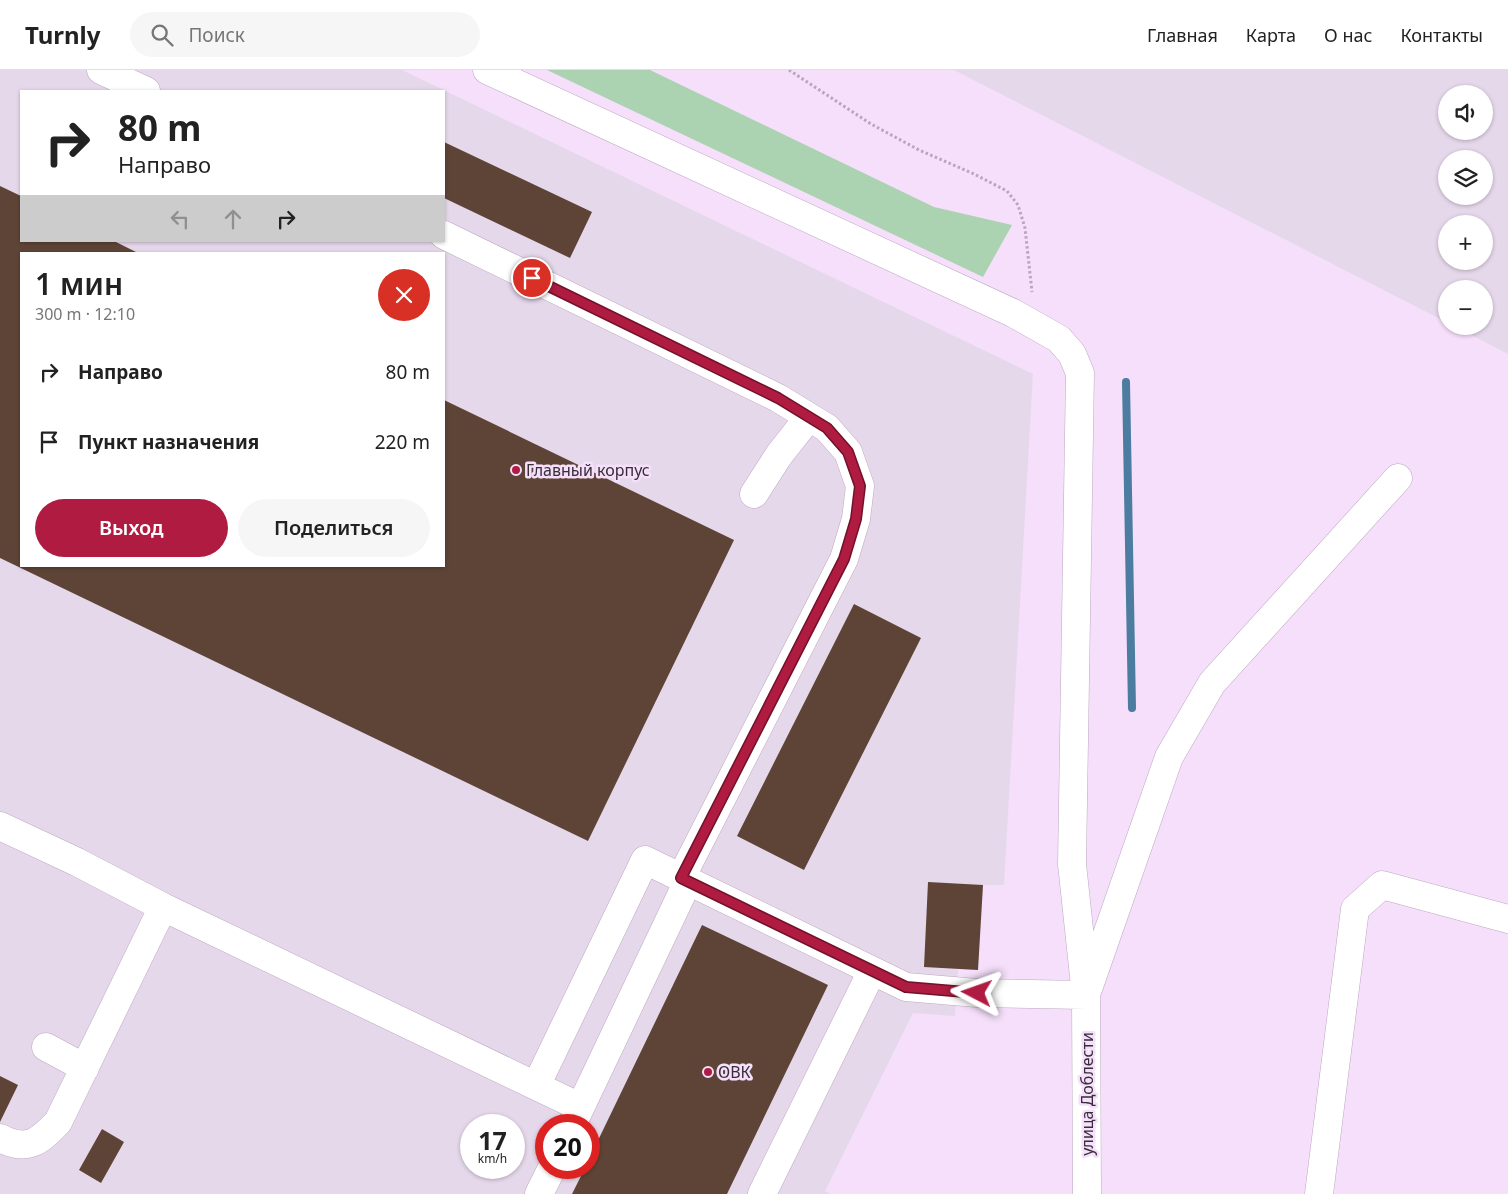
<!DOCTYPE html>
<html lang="ru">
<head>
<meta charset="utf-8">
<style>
  body { margin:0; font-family:"Noto Sans",sans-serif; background:#f6f6f6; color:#222; height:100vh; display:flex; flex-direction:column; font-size:19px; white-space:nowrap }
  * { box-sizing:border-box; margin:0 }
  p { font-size:16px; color:#767676 }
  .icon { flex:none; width:28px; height:28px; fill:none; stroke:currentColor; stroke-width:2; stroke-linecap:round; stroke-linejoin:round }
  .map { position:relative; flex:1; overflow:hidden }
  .details { position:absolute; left:20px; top:182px; width:425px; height:315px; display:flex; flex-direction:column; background:#fff; border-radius:0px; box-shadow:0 1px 4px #0004 }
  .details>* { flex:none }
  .banner { position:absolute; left:20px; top:20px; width:425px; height:152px; border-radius:0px; box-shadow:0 1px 4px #0004; background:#fff; color:#222; overflow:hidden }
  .tools { position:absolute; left:1438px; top:15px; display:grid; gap:10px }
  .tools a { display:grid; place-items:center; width:55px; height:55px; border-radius:50%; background:#fff; box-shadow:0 1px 4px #0004; font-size:25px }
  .speed { position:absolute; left:460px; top:1044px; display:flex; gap:10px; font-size:25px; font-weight:700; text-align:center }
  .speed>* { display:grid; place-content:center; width:65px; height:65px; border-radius:50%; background:#fff; box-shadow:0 1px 4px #0004; line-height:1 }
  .speed small { font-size:12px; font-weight:400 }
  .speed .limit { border:8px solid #d22; background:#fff; color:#111 }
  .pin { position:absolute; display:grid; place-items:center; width:42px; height:42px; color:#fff; margin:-21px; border:2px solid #fff; border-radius:50%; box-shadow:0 1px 5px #0007 }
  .me { position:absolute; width:55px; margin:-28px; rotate:274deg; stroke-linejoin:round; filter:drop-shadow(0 0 4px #0008) }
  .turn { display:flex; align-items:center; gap:18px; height:105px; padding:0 15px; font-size:22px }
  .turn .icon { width:65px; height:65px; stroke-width:2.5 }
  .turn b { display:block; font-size:35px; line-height:42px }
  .lanes { display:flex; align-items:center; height:48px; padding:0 15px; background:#0003; justify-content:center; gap:25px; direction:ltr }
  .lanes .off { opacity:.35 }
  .round { display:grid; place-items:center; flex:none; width:52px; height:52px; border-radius:26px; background:#f6f6f6 }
  .headline { display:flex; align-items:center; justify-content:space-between; height:85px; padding:0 15px }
  h1 { font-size:30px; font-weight:600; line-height:38px }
  .cta { display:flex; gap:10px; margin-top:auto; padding:10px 15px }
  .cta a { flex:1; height:58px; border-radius:30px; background:#af1b41; color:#fff; font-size:20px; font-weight:600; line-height:58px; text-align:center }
  .cta a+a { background:#f6f6f6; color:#222 }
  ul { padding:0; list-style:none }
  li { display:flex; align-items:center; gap:15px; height:70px; padding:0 15px }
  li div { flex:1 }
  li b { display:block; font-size:19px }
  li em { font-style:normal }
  header { display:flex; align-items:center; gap:30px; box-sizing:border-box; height:70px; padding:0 25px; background:#fff; border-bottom:1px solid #e0e0e0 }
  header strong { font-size:24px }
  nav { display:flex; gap:28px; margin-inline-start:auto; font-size:18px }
  .search { width:350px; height:45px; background:#f6f6f6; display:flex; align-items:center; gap:12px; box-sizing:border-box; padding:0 18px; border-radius:28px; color:#767676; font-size:19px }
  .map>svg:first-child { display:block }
</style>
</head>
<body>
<header>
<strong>Turnly</strong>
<div class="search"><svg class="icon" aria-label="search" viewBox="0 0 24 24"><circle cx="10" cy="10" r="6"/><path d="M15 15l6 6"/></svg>Поиск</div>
<nav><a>Главная</a><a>Карта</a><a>О нас</a><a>Контакты</a></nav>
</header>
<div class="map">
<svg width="1508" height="1124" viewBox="0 0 1508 1124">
  <rect width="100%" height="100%" fill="#f5dffa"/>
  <path fill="#e6d8eb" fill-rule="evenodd" d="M0,0H402L1033,304L1004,815H983L978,900L958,899L955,946L913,943L825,1121L831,1124H0ZM21,21H444V171H21ZM21,184H444V496H21ZM471,1055H514V1098H471ZM546,1055H589V1098H546Z
    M954,0H1508V284L1454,256H1484V219H1446V252ZM1446,24H1484V61H1446ZM1446,89H1484V126H1446ZM1446,154H1484V191H1446Z"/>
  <path fill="#abd2b1" d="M547,0H650L934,137L1012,155L983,207Z"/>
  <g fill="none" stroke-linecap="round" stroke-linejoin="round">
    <path stroke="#4c7c9f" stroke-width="8" d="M1126,312L1132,638"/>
  </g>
  <path fill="#5e4437" d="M444,72L592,142L570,188L444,128Z
    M0,116L21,126V171H114L140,184H21V496H444V330L734,470L588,771L0,488Z
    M854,534L921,568L804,800L737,766Z
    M928,812L983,815L978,900L924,897Z
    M702,855L828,915L727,1124H572L585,1098H589V1089Z
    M0,1006L18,1015L0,1052Z
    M102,1059L124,1072L101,1113L79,1100Z"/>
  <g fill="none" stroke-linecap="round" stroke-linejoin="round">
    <g stroke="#bda8c1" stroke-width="29">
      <path id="minor" d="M101,0L146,21
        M487,0L1013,243L1059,269L1072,284L1080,303L1072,794L1086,925L1087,1124
        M444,165L778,328L827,358L848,382L860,416L856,449L844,489L681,808
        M754,424L779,385L809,347
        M0,756L77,792L163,837L580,1037
        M1088,919L1169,687L1212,613L1398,408
        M46,977L85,998
        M536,1016L645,790L906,917L977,923L1086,925
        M572,1055L688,811
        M0,1068C27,1082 39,1072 58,1052L163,837
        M539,1124L552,1098
        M762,1124L872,901
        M1319,1124L1355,839L1382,815L1508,849"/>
    </g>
    <path stroke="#b8a6bc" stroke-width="3" stroke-dasharray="2.5 2.5" stroke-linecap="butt" d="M789,0L871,54L919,80L974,104L1007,121L1018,135L1025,158L1032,222"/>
    <use href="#minor" stroke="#fff" stroke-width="28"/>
  </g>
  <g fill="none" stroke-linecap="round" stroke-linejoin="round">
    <g stroke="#72122a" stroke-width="12">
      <path id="route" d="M532,208L778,328L827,358L848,382L860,416L856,449L844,489L681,808L906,917L977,923"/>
    </g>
    <use href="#route" stroke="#af1b41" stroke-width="9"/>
  </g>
  <g fill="#af1b41" stroke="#f5dffa" stroke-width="2">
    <circle cx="516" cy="400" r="5"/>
    <circle cx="708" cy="1002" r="5"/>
  </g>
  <g text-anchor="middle" stroke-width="5" stroke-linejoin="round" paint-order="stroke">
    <g font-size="16" fill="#362e38" stroke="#f5dffa" text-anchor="start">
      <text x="526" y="406">Главный корпус</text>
      <text x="718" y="1008">ОВК</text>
    </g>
    <g font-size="16" fill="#362e38" stroke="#f5dffa">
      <text transform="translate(1087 1024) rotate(-90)" y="6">улица Доблести</text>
    </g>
  </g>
</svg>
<div class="tools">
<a><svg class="icon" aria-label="sound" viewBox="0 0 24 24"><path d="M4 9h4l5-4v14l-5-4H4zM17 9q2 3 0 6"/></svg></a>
<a><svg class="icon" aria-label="layers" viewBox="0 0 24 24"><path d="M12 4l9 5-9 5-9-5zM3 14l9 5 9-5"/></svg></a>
<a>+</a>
<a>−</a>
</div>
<div class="speed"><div>17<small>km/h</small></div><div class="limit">20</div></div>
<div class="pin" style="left:532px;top:208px;background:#d93025"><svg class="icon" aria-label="arrive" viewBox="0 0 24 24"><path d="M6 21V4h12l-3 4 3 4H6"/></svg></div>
<svg class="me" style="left:977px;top:923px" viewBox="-20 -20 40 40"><path d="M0-17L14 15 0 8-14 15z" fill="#af1b41" stroke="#fff" stroke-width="4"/></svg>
<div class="banner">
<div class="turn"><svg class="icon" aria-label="right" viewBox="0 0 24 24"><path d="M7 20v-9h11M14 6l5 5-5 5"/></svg><div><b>80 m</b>Направо</div></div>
<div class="lanes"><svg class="icon off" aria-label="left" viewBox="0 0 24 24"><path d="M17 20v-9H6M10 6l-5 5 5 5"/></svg><svg class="icon off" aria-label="ahead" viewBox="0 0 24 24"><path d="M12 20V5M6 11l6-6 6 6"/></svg><svg class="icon" aria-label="right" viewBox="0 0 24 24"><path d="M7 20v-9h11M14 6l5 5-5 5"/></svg></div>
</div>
<section class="details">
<div class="headline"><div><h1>1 мин</h1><p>300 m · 12:10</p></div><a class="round" style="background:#d93025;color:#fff"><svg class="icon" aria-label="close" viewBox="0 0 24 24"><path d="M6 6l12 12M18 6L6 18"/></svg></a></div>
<ul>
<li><svg class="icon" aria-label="right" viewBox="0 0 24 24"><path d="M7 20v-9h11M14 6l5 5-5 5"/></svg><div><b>Направо</b></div><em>80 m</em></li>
<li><svg class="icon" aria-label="arrive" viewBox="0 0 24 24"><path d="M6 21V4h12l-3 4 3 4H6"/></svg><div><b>Пункт назначения</b></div><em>220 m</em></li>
</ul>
<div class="cta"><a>Выход</a><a>Поделиться</a></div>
</section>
</div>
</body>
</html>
